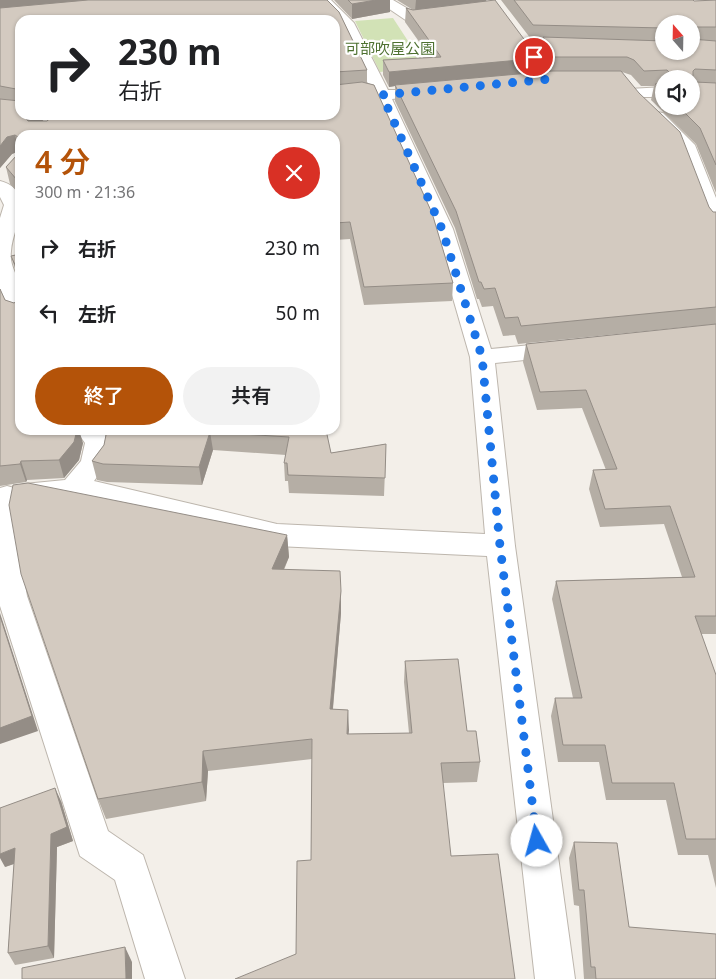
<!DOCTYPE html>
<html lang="ja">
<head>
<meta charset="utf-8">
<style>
  body { margin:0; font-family:"Noto Sans","Noto Sans JP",sans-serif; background:#f2f2f2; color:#202124; height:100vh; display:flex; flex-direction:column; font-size:19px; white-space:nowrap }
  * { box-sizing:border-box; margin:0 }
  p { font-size:16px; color:#757577 }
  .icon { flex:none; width:28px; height:28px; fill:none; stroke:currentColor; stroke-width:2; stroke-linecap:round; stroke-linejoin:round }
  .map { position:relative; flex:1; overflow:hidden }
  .panel { position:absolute; left:15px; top:130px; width:325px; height:305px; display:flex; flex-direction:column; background:#fff; border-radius:15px; box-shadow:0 1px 4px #0004 }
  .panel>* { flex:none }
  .top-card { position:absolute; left:15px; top:15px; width:325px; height:105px; border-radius:15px; box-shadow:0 1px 4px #0004; background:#fff; color:#202124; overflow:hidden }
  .needle { width:32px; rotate:340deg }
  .controls { position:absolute; left:655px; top:15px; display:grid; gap:10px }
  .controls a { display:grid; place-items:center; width:45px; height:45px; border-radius:50%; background:#fff; box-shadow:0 1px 4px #0004; font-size:25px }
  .pin { position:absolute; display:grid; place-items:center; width:42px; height:42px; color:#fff; margin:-21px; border:2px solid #fff; border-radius:50%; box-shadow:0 1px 5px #0007 }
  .me { position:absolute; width:55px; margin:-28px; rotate:353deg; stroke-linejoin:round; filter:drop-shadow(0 0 4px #0008) }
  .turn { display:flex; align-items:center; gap:18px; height:105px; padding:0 20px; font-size:22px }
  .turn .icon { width:65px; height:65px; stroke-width:2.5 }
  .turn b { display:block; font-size:35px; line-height:42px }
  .round { display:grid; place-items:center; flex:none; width:52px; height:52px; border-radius:26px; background:#f2f2f2 }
  .overview { display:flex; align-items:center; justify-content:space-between; height:85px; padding:0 20px }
  h1 { font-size:30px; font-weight:600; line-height:38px; color:#b45309 }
  .cta { display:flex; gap:10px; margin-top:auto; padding:10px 20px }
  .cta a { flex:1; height:58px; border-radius:30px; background:#b45309; color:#fff; font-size:20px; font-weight:600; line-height:58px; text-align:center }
  .cta a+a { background:#f2f2f2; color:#202124 }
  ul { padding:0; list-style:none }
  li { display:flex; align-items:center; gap:15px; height:65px; padding:0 20px }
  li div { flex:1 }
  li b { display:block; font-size:19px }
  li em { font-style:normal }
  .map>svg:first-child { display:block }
</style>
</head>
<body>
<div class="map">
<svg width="716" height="979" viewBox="0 0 716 979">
  <rect width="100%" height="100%" fill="#f3efe9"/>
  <path fill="#d2e2b6" d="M393,18L436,84L405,69L380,72L355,21Z"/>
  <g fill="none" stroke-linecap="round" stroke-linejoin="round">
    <g stroke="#bdb6ad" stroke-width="2">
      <path id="minor" d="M316,0H331L354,23L388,90H401L403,94L401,98L392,99L453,229L491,349L562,342L570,344L574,349L570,354L562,356L495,363L515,546L575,979H535L487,556L277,546L104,502L73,499L24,504L20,503L15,527L27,596L108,831L143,855L185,979H145L115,880L80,856L0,606V488L7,486L14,488L24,484L65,480L81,461L85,443L76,430H103L111,442L107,463L94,481L277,524L485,534L470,357L433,229L375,99L362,96L335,99V89L362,86L370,88L341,25Z
        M376,0H393L415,13L442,10L447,11L449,14L447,17C435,20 419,24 407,21Z
        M526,40L579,42L584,44L587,47L584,50L579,52L521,48L518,45L521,42Z
        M664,87V97H629L627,93L629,89Z
        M657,112L663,113L695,145L716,198V229L709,227L706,223L678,147L648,117L651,113Z
        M0,181C38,191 12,228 11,251C9,266 18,275 20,288C21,298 20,309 20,319L12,317L0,291V218L4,205L0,197Z"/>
    </g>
    <use href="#minor" fill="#fff" fill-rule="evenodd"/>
  </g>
  <path fill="#b5aea5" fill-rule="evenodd" d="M0,0H327L339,12L367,70V83L374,85L432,213L453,283L452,301L364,305L350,239L335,240V135H20V195L10,184L6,167L17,155V152L12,154L0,168ZM20,20H335V115H54L47,121H42L47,116L49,115H20Z
    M334,0H390V12L352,19Z
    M397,0H486L532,50L541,49L542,39H531L501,0H693L694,1L716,0V193L696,144L651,100L654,86H641L631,75L622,72L709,207L713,212H716V324L518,344L515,335L503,336L493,306L482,307L479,299H477L455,228L395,101V86L389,87L383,75V60L430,57L405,22L406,8L413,10ZM664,24L691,51H664ZM664,79H691V106H664Z
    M20,254V430L83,443L79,460L64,478L27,480L26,482L0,486V289L5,300L14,303L17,301V275L11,256Z
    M716,324V634H701L716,675V888L708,855H678L666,800H606L599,762H558L551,716L555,698H573L552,599L556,581L682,577L664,524L600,527L589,489L593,470H606L582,408L537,410L523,362L526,344Z
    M104,430H326L331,453L386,444L384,496L289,493L288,481H285L284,463L286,455L213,450L202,485L107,482L97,480L92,461L104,445L106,433Z
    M287,535L289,557L284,570L341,591V613L333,709L348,710V734L409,733L404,682L405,661L467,731L480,762L477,782L443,783L296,954L311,860L312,759L208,771L206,801L106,819L98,799Z
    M61,801L73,841L57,847L54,958L15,965L8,953L14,864L5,867Z
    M574,842L629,927L716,979H584L579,906L574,905L569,858Z"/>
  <path fill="#948d86" d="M0,0H121L0,11Z
    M375,0H390V12L352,19V4Z
    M416,0H486V3L415,11Z
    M552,57L550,72L395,85V86L389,87V72Z
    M30,115H49L47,116L30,135L26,119Z
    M15,135L19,151L12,154L0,168V146L7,137Z
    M77,430H79L83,443L79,460L64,478L59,460Z
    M210,432L213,450L202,485L199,467Z
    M21,461L27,480L26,482L20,464Z
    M287,535L289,557L274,591L272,569Z
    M341,591V613L331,729L330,709Z
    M0,613L38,731L0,744Z
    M348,710L349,730L347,754V734Z
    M203,751L208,771L206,801L202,782Z
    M55,788L61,801L73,841L57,847L54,958L48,946L51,834Z
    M15,848L22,861L5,867L0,858V854Z
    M125,947L132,962V979H126Z"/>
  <path fill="#d3cac0" stroke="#948d86" d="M88,0H327L339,12L367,70L335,72V20H20V97H18L16,89L0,86V8Z
    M348,0H376L352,4Z
    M495,0L532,50L546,49L548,45L543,37L664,41V51H691V39L716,41V70L695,69L693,71V80L695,82L716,83V165L700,128L678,106H691V79H669V72L667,70L644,71L634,60L627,57H552L389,72L383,60L441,57L406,8L413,10Z
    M514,0H693L694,1L716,0V27H694L693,35H691V24H664V28L533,25Z
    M552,71H621L639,93L680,132L709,207L713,212H716V307L521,326L518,317L505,318L495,288L484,289L481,282H479L456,211L395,85Z
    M362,82L374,85L432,213L453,283L364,287L350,222L335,223V135H20V185H18L17,180L6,167L17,155L18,137L15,135L7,137L0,146V99L20,101V115H30L26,119L28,121H47L54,115H335V85Z
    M664,83V93L655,84Z
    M20,254V430H77L74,442L59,460L21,461L20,464L0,466V289L5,300L14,303L17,301V269L11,256Z
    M716,324V616H695L716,675V839H686L674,783H612L605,745H563L555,698H582L556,581L695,577L670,506L605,509L593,470L617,469L586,390L540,392L526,344Z
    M107,430H326L331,453L386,444L385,478L288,475L287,463H284L289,437L210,432L199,467L103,464L92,461L104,445Z
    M28,483L287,535L272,569L340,571L341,591L330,709L348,710L347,734L412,733L405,661L458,659L467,731H476L480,762L441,763L451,856L498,854L515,979H235L296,954L297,861L311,860L312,739L203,751L202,782L98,799L21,574L9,505L13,485Z
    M0,616L32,716L0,728Z
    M55,788L67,827L51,834L48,946L8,953L15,848L0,854V808Z
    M574,842L617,843L629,927L716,934V979H596L595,967H591L584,890H579Z
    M125,947L126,979H22V968Z"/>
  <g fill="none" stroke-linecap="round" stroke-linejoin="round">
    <path stroke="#1a73e8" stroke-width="9" stroke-dasharray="0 16.2" d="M534,57L550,79L382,95L442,229L482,357L500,546L537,841"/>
  </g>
  <g text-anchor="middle" stroke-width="4.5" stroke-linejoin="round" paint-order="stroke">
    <g font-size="15" fill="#4e7131" stroke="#fff">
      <text x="390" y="54">可部吹屋公園</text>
    </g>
  </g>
</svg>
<div class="controls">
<a><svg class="needle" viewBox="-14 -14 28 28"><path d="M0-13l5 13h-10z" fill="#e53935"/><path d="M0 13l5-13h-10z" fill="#757577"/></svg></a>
<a><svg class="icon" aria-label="sound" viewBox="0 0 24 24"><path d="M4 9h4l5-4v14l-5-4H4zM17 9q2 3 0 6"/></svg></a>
</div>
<div class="pin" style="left:534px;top:57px;background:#d93025"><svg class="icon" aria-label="arrive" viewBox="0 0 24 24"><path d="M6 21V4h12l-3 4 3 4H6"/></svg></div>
<svg class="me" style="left:537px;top:841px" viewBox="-20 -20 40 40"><circle r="19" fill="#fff"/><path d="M0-13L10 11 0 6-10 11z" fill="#1a73e8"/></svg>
<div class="top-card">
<div class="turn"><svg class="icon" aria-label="right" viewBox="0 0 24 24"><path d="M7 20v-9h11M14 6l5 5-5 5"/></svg><div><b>230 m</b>右折</div></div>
</div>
<section class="panel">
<div class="overview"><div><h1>4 分</h1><p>300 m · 21:36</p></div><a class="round" style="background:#d93025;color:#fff"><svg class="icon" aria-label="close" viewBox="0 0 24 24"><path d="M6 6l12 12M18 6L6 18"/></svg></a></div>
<ul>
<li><svg class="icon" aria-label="right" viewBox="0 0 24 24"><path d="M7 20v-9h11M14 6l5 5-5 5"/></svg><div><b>右折</b></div><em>230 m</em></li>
<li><svg class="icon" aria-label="left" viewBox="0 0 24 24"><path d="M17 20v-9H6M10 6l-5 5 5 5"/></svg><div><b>左折</b></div><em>50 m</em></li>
</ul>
<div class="cta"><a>終了</a><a>共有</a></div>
</section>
</div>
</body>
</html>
